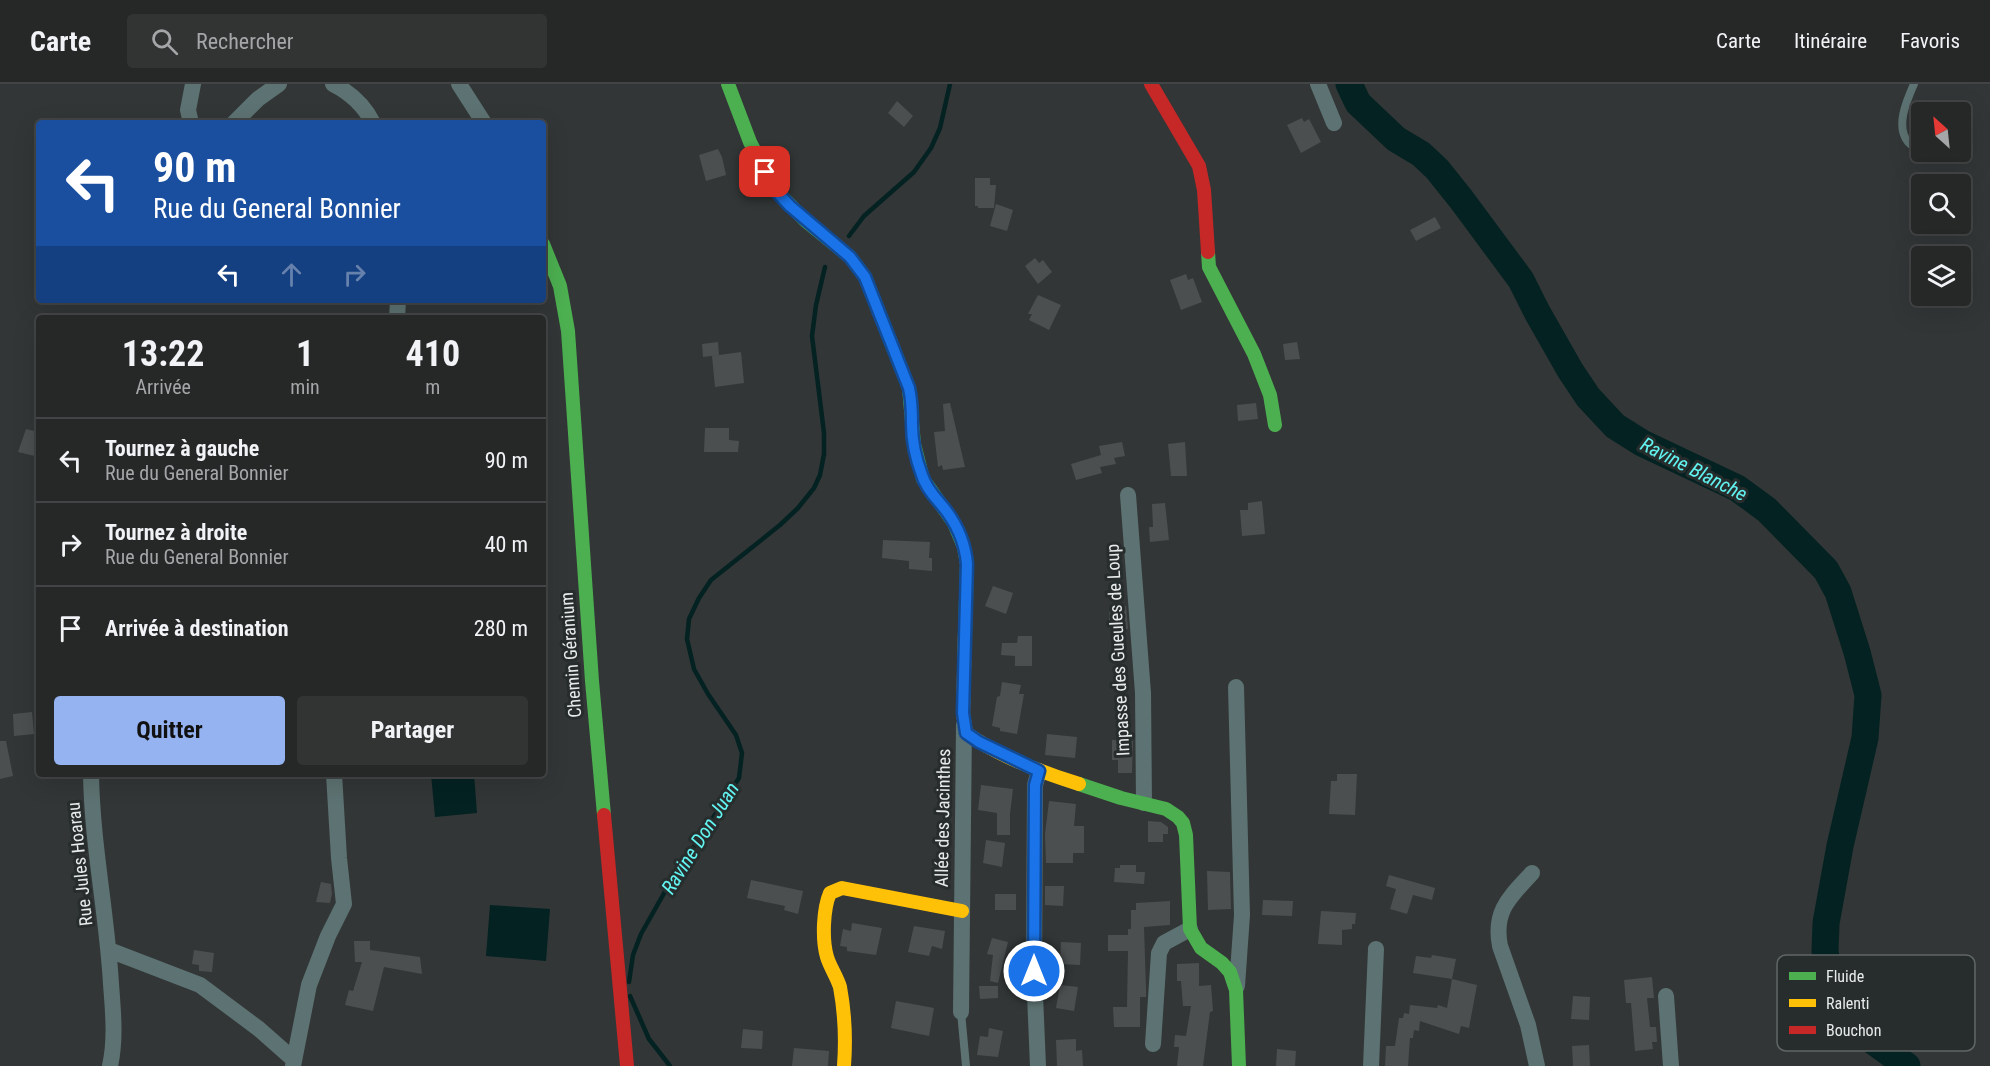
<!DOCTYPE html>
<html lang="fr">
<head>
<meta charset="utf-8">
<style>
  body { margin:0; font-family:"Roboto Condensed",sans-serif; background:#323434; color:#f1f3f6; height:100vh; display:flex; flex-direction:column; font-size:22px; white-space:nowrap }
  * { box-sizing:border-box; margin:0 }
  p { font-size:20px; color:#a4a6a8 }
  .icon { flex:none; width:33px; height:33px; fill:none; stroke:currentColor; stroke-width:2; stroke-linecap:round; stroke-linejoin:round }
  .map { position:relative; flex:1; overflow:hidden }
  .panel { position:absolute; left:36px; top:231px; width:510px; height:462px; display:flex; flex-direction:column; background:#262828; border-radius:6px; box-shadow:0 6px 24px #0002,0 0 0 2px #424445 }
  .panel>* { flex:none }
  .hud { position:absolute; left:36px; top:36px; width:510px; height:183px; border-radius:6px; box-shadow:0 6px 24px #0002,0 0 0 2px #424445; background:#1a4fa0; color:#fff; overflow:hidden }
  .needle { width:39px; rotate:333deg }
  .fabs { position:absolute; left:1911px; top:18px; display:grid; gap:12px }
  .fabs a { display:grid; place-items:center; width:60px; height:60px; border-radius:6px; background:#262828; box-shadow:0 6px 24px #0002,0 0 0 2px #424445; font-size:30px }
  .pin { position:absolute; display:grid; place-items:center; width:51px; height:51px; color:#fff; margin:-26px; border-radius:12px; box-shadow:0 3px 9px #0006 }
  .me { position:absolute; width:66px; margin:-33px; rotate:0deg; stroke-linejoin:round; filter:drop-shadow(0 0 4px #0008) }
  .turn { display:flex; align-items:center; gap:21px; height:126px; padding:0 18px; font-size:27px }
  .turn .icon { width:78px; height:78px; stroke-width:2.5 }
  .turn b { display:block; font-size:42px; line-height:51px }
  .lanes { display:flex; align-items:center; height:57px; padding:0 18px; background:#0003; justify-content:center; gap:30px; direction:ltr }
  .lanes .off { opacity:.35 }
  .eta { display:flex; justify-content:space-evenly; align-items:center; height:102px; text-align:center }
  .eta b { font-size:36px; font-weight:700; line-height:42px }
  .primary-button { display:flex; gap:12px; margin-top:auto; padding:12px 18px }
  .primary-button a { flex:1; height:69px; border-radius:6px; background:#95b2f1; color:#111; font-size:24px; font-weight:700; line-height:69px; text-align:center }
  .primary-button a+a { background:#323434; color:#f1f3f6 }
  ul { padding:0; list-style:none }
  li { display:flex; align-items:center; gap:18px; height:84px; padding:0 18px; border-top:2px solid #424445 }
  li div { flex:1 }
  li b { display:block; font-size:22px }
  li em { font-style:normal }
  header { display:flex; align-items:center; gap:36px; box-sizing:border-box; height:84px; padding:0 30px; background:#262828; border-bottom:2px solid #424445 }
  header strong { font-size:28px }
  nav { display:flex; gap:33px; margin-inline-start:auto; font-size:21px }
  .search { width:420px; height:54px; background:#323434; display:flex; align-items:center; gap:15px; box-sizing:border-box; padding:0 21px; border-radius:6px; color:#a4a6a8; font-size:22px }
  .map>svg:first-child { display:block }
</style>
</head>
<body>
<header>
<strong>Carte</strong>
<div class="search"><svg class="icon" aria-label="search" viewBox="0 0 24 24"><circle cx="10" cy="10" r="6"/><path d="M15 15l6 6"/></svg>Rechercher</div>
<nav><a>Carte</a><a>Itinéraire</a><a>Favoris</a></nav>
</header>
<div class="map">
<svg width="1990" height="982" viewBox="0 0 1990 982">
  <rect width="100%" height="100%" fill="#323636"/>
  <path fill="#042222" d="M431,690H474L477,729L435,733Z
    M490,821L550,825L546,877L486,872Z"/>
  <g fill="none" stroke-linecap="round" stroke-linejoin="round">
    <path stroke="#042222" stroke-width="4.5" d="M849,152L864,132L914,88L931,64L940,44L950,0
      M629,898L633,871L641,850L667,804L739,694L742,669L736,651L708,610L694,585L687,555L689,535L699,514L711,496L780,441L798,424L814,404L820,391L824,370V349L812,252L816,221L825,183
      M630,912L649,955L670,982"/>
    <path stroke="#042222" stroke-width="27" d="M1349,0L1358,19L1396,55L1421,70L1437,85L1461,115L1521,196L1537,228L1570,286L1588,313L1615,342L1642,359L1737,404L1767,426L1826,486L1838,508L1857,568L1868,611L1865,654L1840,762L1826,839L1825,867L1831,906L1851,936L1873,957L1907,982"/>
  </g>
  <path fill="#4b4f4f" d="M897,17L913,32L904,43L888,29Z
    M1302,34L1304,38L1309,35L1321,58L1301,69L1287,41Z
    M718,65L722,73L726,91L706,97L699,71Z
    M975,94H990V101H996L994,124H978V122H975Z
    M996,120L1013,126L1007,147L990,142Z
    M1435,133L1441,144L1416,157L1410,146Z
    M1035,174L1039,179L1043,176L1052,188L1038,200L1025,182Z
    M1186,190L1188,196L1193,194L1202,218L1181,226L1170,196Z
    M1038,211L1061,221L1049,246L1029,236L1032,230H1028Z
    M718,258L719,271L703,273L702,260Z
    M1297,258L1300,275L1285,276L1283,260Z
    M741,268L744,299L715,303L712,272Z
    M950,319L965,383L943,386L942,381L938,383L934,348L945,347L943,320Z
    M1256,319L1258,335L1238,337L1237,321Z
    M705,344H729V356L739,357L738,368H704Z
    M26,345L39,348V373L18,368Z
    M1122,358L1125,372L1114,374L1116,380L1100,383L1102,389L1076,396L1071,380L1101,371L1099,362Z
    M1185,358L1187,392H1171L1168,360Z
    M1262,417L1265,450L1242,452L1240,426H1248V419Z
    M1165,419L1169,456L1150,458L1149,443H1153L1152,420Z
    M883,456L930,458L929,474H932V487L909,485V477L882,474Z
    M993,502L1013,509L1006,530L985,522Z
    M1110,522H1126L1128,545H1112V537H1109Z
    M1018,552H1032V582H1015V572L1001,571L1002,559H1017Z
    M1002,598L1021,601L1019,610H1024L1017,650L1000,647V644L992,642L997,613L1000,612Z
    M32,628L34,650L14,652L13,630Z
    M1047,650L1077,653L1075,674L1045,671Z
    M1112,656L1133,657L1132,689H1118V676H1112Z
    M0,657H6L13,692L0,695Z
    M1337,690H1357L1355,731L1329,730L1331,697H1337Z
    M981,701L1013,705L1010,730V751H997V729L978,726Z
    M1049,717L1076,720L1074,742H1084V769H1073V779H1046L1045,750Z
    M1148,737L1161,738L1168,743V750H1163V758H1148Z
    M986,756L1005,759L1002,783L983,779Z
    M1120,781H1136V788H1145L1144,800L1114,798L1115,784H1120Z
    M1207,787L1230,788L1231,825L1208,826Z
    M1389,791L1435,804L1432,816L1413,811L1407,830L1390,825L1396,805L1386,802Z
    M751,796L803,807L798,830L784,826L785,822L747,814Z
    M321,798L331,800L332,810L330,819L316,818Z
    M1045,802H1064L1063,822L1045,821Z
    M995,810H1016V826H995Z
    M1263,816L1293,817L1292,832L1262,831Z
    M1170,817V841L1144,843L1146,904V913H1140V943H1114L1113,923H1127L1128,867H1108V851H1128V845H1131V826H1136V819Z
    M1321,827L1356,829L1355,840H1352V845L1342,846V861L1318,860Z
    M852,839L882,844L876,871L847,867V863L840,862L843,845L851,847Z
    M914,842L945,847L942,865L932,862L929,872L908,868Z
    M992,854L1008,858L998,899L990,897L993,871L987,870Z
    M354,857H370V866L420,873L422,890L384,883L373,927L345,921L349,906L353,907L362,878H355Z
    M1061,858L1081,859L1080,881L1060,880Z
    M194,866L214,869L212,888L199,887V881L192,880Z
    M1432,871L1456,875L1452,895L1477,901L1469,944L1461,942L1459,950L1420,937L1419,947L1414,946L1413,954H1410L1408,982H1385L1386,962H1395L1399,934H1403L1404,929L1409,930L1410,921L1437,924L1438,921L1447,924L1452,895L1413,889L1416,872L1431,874Z
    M1199,879V902L1211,901L1213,927L1210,928L1203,982H1177L1179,963H1174L1175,951L1186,952L1191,922H1183L1181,897H1177V880Z
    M1652,893L1654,914H1647L1650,943H1656L1657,958H1652L1653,965L1635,967L1631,919H1626L1624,896Z
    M1060,901L1078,903L1074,927L1056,924Z
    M979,902H998V914L980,915Z
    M1573,912L1590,913L1589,936L1571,935Z
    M896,917L934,924L929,952L891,944Z
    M989,944L1003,947L998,973L977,971L980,952L988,953Z
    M743,945L763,947L762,965L741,964Z
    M1076,955V967L1082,966L1083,982H1057L1056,956Z
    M1589,961L1590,982H1573L1572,962Z
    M794,964L829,967L828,982H792Z
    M1277,965L1296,967L1295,982H1276Z"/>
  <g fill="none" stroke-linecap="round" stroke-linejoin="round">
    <path stroke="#5d7272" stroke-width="8" d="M1914,0C1907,16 1895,42 1908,58C1911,61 1916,65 1919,68
      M961,928L966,982"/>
    <path stroke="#5d7272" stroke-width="16" d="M333,0C351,9 364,21 373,39
      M459,0L484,39
      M1318,0L1334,39
      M191,39L188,26L193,0
      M234,39L258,15L279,0
      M397,234L398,216
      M1128,411L1143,609L1144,719
      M1236,603L1242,831L1237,902
      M91,690C92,760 107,830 111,900C113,927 116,955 110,982
      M1532,789C1510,813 1493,827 1500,862L1528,941L1537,982
      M109,866L200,901L259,945L293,975
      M1666,912L1671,982
      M961,928L964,641
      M1153,960L1159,869L1164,859L1190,845
      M293,982L309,901L328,852L344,820L339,774L334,690
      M1038,982L1034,887L1035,701L1039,687
      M1371,982L1376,865"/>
    <path stroke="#4caf50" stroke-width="14" d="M728,0L750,58L775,106L806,137L850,173L865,193L909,304L914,360L923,395L954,439L964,463L967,480L965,548
      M543,160L560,202L568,247L592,597L604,731
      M1208,168L1209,183L1254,270L1270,311L1275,341
      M1079,700L1121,714L1166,725L1178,733L1183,739L1186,751L1190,845L1201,864L1222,879L1230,888L1236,906L1239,982"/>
    <path stroke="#ffc107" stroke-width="14" d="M965,548L963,629L966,649C999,672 1040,688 1079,700
      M844,982C846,955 845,930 840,903C837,893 830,883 827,873C822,856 823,825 830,809L842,804L962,827"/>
    <path stroke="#c62828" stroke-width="14" d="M1151,0L1199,82L1204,106L1208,168
      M604,731L627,982"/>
  </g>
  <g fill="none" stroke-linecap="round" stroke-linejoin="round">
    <g stroke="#114b97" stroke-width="15">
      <path id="route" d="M765,88L775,106L790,122L850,173L865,193L909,304C912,317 912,328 912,341C912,358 916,375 922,391C925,401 932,410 939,418C955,436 965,456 967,480L963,629L966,649L979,658L1039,687L1035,701L1034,887"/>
    </g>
    <use href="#route" stroke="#1a73e8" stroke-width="10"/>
  </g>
  <g text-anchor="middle" stroke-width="6" stroke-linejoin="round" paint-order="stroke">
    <g font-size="18" fill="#e7ebea" stroke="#272d2d">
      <text transform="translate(1118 566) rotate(-93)" y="6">Impasse des Gueules de Loup</text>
      <text transform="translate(571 571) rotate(-94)" y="6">Chemin Géranium</text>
      <text transform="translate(943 734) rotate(-89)" y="6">Allée des Jacinthes</text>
      <text transform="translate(80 780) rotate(-96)" y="6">Rue Jules Hoarau</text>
    </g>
    <g font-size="20" font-style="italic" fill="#62f4f1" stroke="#272d2d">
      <text transform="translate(1694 385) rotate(27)" y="7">Ravine Blanche</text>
      <text transform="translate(700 754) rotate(-58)" y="7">Ravine Don Juan</text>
    </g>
  </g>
  <rect x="1777" y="871" width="198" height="96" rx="9" fill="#272d2d" stroke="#616666" stroke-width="1.5"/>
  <rect x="1789" y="888" width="27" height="8" fill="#4caf50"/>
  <rect x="1789" y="915" width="27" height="8" fill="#ffc107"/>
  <rect x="1789" y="942" width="27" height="8" fill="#c62828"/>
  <g font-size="16" fill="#e7ebea">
    <text x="1826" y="898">Fluide</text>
    <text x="1826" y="925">Ralenti</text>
    <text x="1826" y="952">Bouchon</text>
  </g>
</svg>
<div class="fabs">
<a><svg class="needle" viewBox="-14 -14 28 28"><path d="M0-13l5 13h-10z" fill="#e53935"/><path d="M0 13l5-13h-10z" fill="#a4a6a8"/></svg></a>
<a><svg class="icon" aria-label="search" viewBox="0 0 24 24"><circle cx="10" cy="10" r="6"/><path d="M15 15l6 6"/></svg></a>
<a><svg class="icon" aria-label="layers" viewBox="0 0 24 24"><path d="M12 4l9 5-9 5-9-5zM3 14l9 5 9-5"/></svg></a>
</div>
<div class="pin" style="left:765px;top:88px;background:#d93025"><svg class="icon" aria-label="arrive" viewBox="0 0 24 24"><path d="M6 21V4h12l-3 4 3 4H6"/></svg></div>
<svg class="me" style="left:1034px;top:887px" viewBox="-20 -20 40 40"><circle r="17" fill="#1a73e8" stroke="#fff" stroke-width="3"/><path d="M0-11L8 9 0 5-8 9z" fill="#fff"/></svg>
<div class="hud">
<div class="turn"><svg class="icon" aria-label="left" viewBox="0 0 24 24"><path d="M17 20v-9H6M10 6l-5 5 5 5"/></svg><div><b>90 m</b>Rue du General Bonnier</div></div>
<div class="lanes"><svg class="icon" aria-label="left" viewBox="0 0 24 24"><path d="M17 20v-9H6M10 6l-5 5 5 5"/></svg><svg class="icon off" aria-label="ahead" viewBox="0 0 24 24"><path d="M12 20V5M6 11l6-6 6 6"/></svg><svg class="icon off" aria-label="right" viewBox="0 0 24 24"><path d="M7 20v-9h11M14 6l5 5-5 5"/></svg></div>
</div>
<section class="panel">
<div class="eta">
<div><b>13:22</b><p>Arrivée</p></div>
<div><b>1</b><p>min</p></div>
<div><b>410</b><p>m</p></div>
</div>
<ul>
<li><svg class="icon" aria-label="left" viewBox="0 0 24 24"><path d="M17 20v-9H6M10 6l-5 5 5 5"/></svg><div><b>Tournez à gauche</b><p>Rue du General Bonnier</p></div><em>90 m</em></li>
<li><svg class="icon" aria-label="right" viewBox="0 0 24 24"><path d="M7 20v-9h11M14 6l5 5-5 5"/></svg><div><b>Tournez à droite</b><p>Rue du General Bonnier</p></div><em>40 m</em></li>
<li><svg class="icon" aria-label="arrive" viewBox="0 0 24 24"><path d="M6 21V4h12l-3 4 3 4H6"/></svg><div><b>Arrivée à destination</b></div><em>280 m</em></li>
</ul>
<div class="primary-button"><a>Quitter</a><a>Partager</a></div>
</section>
</div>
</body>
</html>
